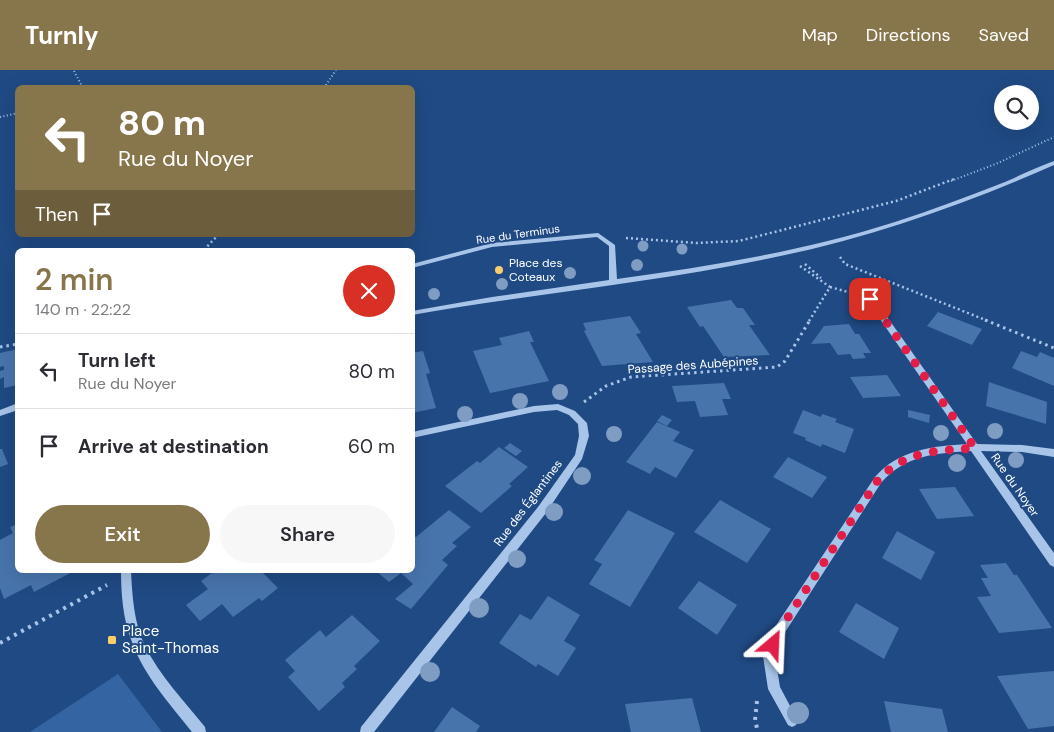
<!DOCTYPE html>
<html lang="en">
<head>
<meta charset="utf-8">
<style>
  body { margin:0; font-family:"DM Sans",sans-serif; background:#f7f7f7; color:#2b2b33; height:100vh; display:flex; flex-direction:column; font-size:19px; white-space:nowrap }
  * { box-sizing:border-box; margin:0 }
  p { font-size:16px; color:#7c7c81 }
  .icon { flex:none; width:28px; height:28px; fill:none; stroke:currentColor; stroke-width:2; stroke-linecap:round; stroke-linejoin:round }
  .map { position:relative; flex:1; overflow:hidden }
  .drawer { position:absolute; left:15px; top:178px; width:400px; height:325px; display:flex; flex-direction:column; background:#fff; border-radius:8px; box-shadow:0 5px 20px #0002 }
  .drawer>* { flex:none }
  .hud { position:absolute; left:15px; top:15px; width:400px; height:152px; border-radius:8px; box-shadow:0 5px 20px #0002; background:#87754b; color:#fff; overflow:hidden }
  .fabs { position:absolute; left:994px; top:15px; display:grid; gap:10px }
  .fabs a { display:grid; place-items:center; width:45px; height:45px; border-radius:50%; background:#fff; box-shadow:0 5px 20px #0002; font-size:25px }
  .pin { position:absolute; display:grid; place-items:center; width:42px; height:42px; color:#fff; margin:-21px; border-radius:10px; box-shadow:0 2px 8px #0006 }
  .me { position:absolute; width:55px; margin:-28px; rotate:26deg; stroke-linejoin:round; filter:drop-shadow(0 0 4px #0008) }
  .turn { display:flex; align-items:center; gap:18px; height:105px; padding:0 20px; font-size:22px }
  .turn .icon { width:65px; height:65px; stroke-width:2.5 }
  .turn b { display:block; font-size:35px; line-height:42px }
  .then { display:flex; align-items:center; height:48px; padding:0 20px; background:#0003; gap:10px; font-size:19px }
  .round { display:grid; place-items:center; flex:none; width:52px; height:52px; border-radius:26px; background:#f7f7f7 }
  .summary { display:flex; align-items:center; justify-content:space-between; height:85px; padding:0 20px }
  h1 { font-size:30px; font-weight:600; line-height:38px; color:#87754b }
  .action { display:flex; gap:10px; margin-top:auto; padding:10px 20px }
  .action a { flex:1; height:58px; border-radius:30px; background:#87754b; color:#fff; font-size:20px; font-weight:600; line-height:58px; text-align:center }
  .action a+a { background:#f7f7f7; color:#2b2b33 }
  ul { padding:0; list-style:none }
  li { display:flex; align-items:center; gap:15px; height:75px; padding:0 20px; border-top:1px solid #e1e1e2 }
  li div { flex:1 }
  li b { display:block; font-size:19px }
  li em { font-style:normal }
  header { display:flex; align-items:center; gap:30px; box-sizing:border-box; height:70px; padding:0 25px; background:#87754b; color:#fff }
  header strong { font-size:24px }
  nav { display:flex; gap:28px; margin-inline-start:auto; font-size:18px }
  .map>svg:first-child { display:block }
</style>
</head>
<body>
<header>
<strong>Turnly</strong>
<nav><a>Map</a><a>Directions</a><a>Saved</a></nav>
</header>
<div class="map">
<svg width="1054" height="662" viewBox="0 0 1054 662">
  <rect width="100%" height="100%" fill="#204a84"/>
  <path fill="#3464a1" d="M118,604L162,662H30Z"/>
  <path fill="#4874ac" d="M731,230L737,238H743L755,255H749L770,285L724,287L703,256L700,257L687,237Z
    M938,242L982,259L972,275L927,256Z
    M630,246L641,263L636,264L653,292L602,296L584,261L586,260L583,253Z
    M849,254L855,264H859L871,283H863L866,288L853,289L850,284L838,285L830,273L811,274L824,256Z
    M529,261L534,272H530L549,311L490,323L473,281L502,275L499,268Z
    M18,279V315L4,318V307L0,309V301L4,300V296L0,297V283Z
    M423,281L430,303L426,304L436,338L412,343V283Z
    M1021,281L1037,287L1040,282L1054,288V316L1012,298Z
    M887,305L901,326L863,328L850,307Z
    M989,312L1047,332L1046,354L986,336Z
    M724,313L731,329H722L728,345L700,347L695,331L677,332L672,316Z
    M803,340L821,347L822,344L837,349L835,352L854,359L845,383L822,374L821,377L805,370L806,368L793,363Z
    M908,340L930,345L929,353L908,347Z
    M662,345L672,350L667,356L657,351Z
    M657,352L680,362L673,371L694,380L676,408L655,397L650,404L626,392Z
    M510,373L522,381L516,386L504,378Z
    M499,377L528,397L509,414L512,416L481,443L445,416L477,391L480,393Z
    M0,379H2L8,394L0,397Z
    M788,387L827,407L812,428L773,407Z
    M955,417L974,446L937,449L919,419Z
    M720,430L771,459L747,493L694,462Z
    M449,440L471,457L452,473L457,476L442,490L448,495L411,539L395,529L413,514L401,503L389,512L375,500H412V465L416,467Z
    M628,440L675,463L630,537L589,514L602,494L594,490Z
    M18,454V500H76L34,522L31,515L4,529L0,518V470L13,463L10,457Z
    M897,461L935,482L921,510L882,488Z
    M1006,493L1014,505H1017L1052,558L999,563L977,527L991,526L981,508H988L980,495Z
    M216,500H267L263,503L278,518L262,531L259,528L233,547L222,534L200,551L186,535L208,519L201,511Z
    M699,511L737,535L717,565L678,538Z
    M548,526L580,545L564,571L576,578L558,606L538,594L536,597L499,573L520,544L531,550Z
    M856,533L899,558L884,589L839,562Z
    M352,545L380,571L354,596L357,599L342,613L345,617L319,641L288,607L295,601L285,590L320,560L326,567Z
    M1054,601V656L1028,659L997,606Z
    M692,628L701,662H631L625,634Z
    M884,631L942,639L948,662H891Z
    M452,637L480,656L476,662H434Z"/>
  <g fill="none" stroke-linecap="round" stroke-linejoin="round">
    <path stroke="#a8c4e9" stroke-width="2" stroke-dasharray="1 2.5" stroke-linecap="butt" d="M74,1L83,18
      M324,18L336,0
      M0,47L18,43
      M951,111L998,93L1054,67"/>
    <path stroke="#a8c4e9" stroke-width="2.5" stroke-dasharray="2 3" stroke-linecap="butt" d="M626,168L697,173L739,171L896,131L954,109
      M204,180L218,165
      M840,187L845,194L988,251
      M805,194L821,208
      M800,196L830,217
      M809,251L830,217L855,224"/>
    <path stroke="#a8c4e9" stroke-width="3" stroke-dasharray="2.5 4" stroke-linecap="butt" d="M985,250L1054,278
      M0,277L18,274
      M584,332L606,316L631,307L777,297L785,291L810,250"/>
    <path stroke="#a8c4e9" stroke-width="4" stroke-dasharray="3 5" stroke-linecap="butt" d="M0,573L107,515
      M757,631L755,650L758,662"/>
    <path fill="#a8c4e9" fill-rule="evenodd" d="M1054,91V95C963,135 869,168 771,188C652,213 531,224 412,245V241L492,227L609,210V176L597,167L492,177L412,198V194L492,173L598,163L615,175L617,209C711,196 804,181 895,152C932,140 969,126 1005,112C1021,105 1037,97 1054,91Z
      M867,227H873L977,374L1022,375L1054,379V387L1022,382L981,381L1054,483V497L1050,495L971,381C937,383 905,385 881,413L782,567L775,586L780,617L798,651L796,655L792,657L788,655L768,619L763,586L773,560L875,407C898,380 933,376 967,374L866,229Z
      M18,333V340L0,346V340Z
      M558,334L575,341L587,353L589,366L582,389L546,443L374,662H360L361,657L538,437L575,385L579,366L578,354L569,345L557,340L534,342L412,368V362L534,336Z
      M121,500H131C132,525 134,554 145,576C160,606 184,631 205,657L206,662H192C170,634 144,606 132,572C123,550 121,524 121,500Z"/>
  </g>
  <g fill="#7f9cc3">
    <circle cx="643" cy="176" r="5.5"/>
    <circle cx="682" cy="179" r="5.5"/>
    <circle cx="637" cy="195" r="6"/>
    <circle cx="570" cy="203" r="6"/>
    <circle cx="502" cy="214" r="6"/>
    <circle cx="434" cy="224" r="6"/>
    <circle cx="560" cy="322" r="8"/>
    <circle cx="520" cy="331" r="8"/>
    <circle cx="465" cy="344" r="8"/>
    <circle cx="995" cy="361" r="8"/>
    <circle cx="941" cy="363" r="8"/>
    <circle cx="614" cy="364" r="8"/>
    <circle cx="1016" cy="390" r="8"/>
    <circle cx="957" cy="393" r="9"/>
    <circle cx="582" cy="406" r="9"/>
    <circle cx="554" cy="442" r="9"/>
    <circle cx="517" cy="489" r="9"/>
    <circle cx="479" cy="538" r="10"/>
    <circle cx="430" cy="602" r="10"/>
    <circle cx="798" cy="643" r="11"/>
  </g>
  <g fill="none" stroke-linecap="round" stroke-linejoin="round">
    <path stroke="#e11d48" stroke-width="9" stroke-dasharray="0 16.2" d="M773,575L777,564L878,410C906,380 937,381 975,378L870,229"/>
  </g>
  <g fill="#f7cf68" stroke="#204a84" stroke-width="2">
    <circle cx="499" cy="200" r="5"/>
    <rect x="107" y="565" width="10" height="10" rx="2.5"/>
  </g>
  <g text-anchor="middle" stroke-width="4" stroke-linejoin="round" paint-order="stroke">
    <g font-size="11" fill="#fff" stroke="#204a84">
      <text transform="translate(518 164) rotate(-8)" y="4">Rue du Terminus</text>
    </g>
    <g font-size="12" fill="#fff" stroke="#204a84" text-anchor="start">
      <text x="509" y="197">Place des<tspan x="509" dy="14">Coteaux</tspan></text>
    </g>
    <g font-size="12" fill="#fff" stroke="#204a84">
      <text transform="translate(693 295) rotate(-4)" y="4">Passage des Aubépines</text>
      <text transform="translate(1015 415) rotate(55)" y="4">Rue du Noyer</text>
      <text transform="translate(528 433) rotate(-53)" y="4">Rue des Églantines</text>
    </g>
    <g font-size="15" fill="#fff" stroke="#204a84" text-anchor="start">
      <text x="122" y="566">Place<tspan x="122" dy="17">Saint-Thomas</tspan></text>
    </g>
  </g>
</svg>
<div class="fabs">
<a><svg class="icon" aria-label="search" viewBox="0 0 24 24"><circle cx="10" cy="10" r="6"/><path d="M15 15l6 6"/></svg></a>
</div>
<div class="pin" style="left:870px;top:229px;background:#d93025"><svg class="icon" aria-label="arrive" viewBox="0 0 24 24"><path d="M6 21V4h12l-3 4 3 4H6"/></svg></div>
<svg class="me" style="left:773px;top:575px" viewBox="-20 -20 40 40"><path d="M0-17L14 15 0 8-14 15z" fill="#e11d48" stroke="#fff" stroke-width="4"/></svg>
<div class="hud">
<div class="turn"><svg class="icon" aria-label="left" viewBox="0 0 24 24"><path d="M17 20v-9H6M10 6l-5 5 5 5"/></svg><div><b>80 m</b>Rue du Noyer</div></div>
<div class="then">Then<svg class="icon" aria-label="arrive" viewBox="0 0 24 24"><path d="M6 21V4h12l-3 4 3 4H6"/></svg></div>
</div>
<section class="drawer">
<div class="summary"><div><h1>2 min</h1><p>140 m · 22:22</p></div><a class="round" style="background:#d93025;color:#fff"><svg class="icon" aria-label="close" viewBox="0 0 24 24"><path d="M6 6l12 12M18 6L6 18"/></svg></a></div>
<ul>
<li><svg class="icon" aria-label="left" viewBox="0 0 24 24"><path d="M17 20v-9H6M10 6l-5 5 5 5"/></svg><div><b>Turn left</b><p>Rue du Noyer</p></div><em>80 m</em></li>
<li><svg class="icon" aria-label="arrive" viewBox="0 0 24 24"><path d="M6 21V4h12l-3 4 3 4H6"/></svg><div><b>Arrive at destination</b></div><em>60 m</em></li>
</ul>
<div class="action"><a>Exit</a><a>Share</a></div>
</section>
</div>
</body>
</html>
